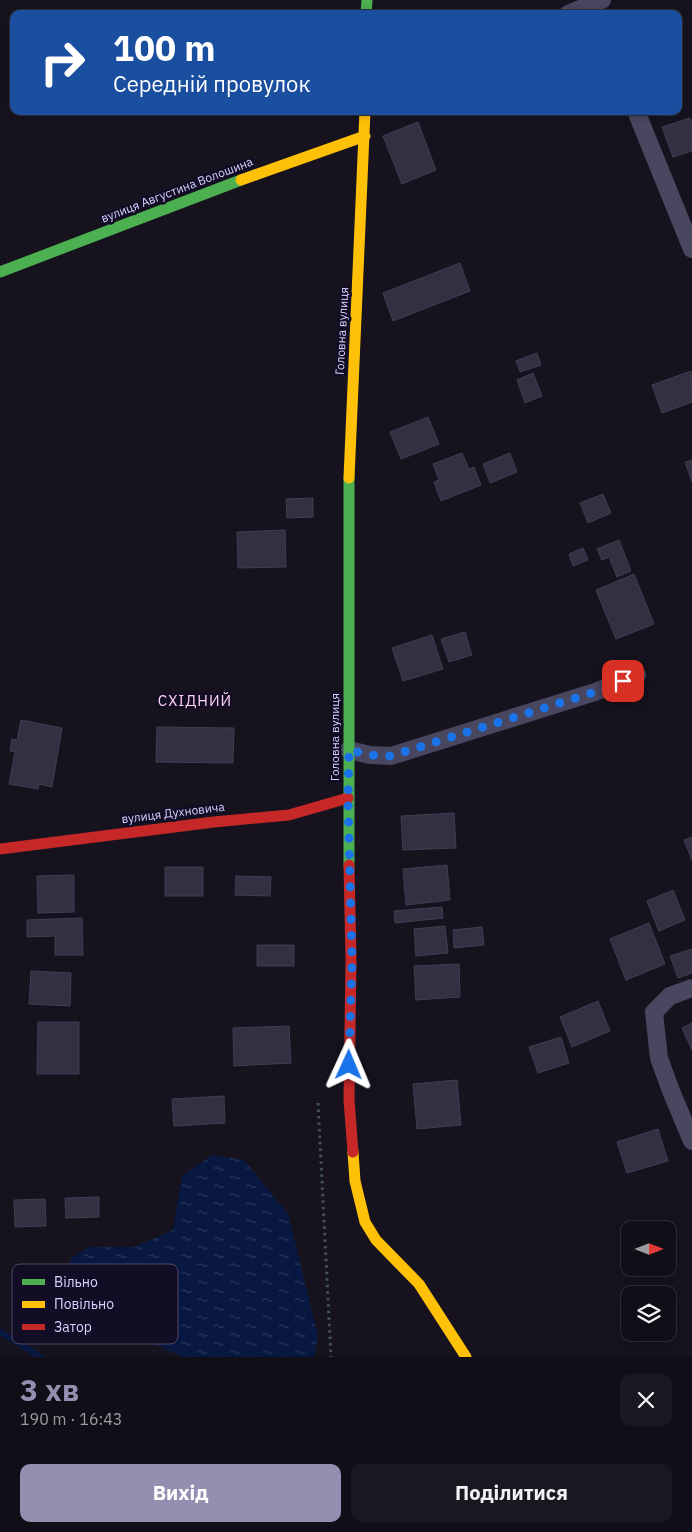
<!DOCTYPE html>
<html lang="uk">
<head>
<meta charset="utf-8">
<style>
  body { margin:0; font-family:"IBM Plex Sans",sans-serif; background:#191720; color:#f1f3f6; height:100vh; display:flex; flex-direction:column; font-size:19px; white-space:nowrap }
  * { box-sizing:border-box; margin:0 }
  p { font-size:16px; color:#9c9ca1 }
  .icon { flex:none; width:28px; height:28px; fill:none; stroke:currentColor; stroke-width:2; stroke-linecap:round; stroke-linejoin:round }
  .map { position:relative; height:1357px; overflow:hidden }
  .details { display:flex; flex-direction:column; background:#100e17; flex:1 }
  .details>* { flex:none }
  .guide { position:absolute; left:10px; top:10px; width:672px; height:105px; border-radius:10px; box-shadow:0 2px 8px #0003,0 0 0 1px #302e36; background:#1a4fa0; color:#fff; overflow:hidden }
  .needle { width:32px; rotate:90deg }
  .buttons { position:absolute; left:621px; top:1221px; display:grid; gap:10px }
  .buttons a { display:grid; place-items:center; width:55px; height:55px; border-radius:10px; background:#100e17; box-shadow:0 2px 8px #0003,0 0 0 1px #302e36; font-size:25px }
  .pin { position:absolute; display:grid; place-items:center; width:42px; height:42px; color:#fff; margin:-21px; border-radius:10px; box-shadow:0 2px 8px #0006 }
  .me { position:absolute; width:55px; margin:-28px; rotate:1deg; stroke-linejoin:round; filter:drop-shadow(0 0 4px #0008) }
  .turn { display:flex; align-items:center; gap:18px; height:105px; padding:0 20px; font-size:22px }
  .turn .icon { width:65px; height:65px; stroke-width:2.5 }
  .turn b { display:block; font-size:35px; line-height:42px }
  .round { display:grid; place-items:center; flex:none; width:52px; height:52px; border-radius:10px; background:#191720 }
  .head { display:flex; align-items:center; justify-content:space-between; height:85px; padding:0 20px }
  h1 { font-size:30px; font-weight:800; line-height:38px; color:#958eb1 }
  .button { display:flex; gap:10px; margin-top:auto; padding:10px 20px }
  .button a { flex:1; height:58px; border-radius:10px; background:#958eb1; color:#fff; font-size:20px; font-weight:800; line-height:58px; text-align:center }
  .button a+a { background:#191720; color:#f1f3f6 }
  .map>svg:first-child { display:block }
</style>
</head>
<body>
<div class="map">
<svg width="692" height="1357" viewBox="0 0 692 1357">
  <defs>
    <pattern id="water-ripples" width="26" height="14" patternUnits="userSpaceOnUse" patternTransform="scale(1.25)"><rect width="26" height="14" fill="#081841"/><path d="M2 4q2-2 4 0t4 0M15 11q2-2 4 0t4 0" fill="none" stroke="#2b395e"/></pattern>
  </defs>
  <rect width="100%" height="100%" fill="#16131f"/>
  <path fill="url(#water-ripples)" d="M212,1155L244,1160L288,1214L318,1336L314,1357H184L84,1313C82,1296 77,1293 64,1284L63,1277L72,1258L89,1247H135L173,1230L182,1176Z"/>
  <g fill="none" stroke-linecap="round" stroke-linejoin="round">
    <path stroke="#081841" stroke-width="6" d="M0,1332L41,1357"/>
  </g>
  <path fill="#343042" stroke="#433c53" d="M690,118L692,124V151L673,157L662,127Z
    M418,122L436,170L402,184L383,136Z
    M460,263L470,291L393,321L383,293Z
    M537,353L541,365L520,372L516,361Z
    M691,371L692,402L662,413L652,385Z
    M533,373L542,396L525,403L517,380Z
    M428,417L439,444L401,459L390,432Z
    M462,453L469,469L474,467L481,485L441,501L434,482L439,480L433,464Z
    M510,453L517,472L490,483L483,464Z
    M692,460V482L685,462Z
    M603,494L611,513L588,523L580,503Z
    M313,498V517L287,518L286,499Z
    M285,530L286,567L238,568L237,532Z
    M619,540L631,571L617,577L609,557L602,560L597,549Z
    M583,548L588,560L573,566L569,554Z
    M634,574L654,624L616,639L596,590Z
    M465,632L472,655L449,662L441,639Z
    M432,635L443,669L403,681L392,648Z
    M21,720L62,728L52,787L39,784L38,789L9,784L15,752L10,751L12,739L17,740Z
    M157,727L234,728L233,763L156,762Z
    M454,813L456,848L403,850L401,816Z
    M692,837V860L684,840Z
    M447,865L450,900L406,905L403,869Z
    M165,867H203V896H165Z
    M74,875V912L38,913L37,876Z
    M236,876L271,877L270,896L235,895Z
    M673,890L685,920L659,931L647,901Z
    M442,907L443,918L395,923L394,911Z
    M82,918L83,955H55V936L27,937V920Z
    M649,923L665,964L626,980L610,939Z
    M445,926L448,953L416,956L414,929Z
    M482,927L484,945L454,948L453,930Z
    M257,945H294V966H257Z
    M692,949V973L678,978L670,956Z
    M459,964L460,997L416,1000L414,966Z
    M31,971L71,973L70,1006L29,1004Z
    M598,1001L610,1031L572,1047L560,1017Z
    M38,1022H79V1074H37Z
    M692,1023V1050L682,1028Z
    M289,1026L291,1063L234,1066L233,1028Z
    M561,1037L569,1063L538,1073L529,1047Z
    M457,1080L461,1125L417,1129L413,1084Z
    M224,1096L225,1123L174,1126L172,1099Z
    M658,1129L668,1161L627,1173L617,1142Z
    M99,1197V1217L66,1218L65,1198Z
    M45,1199L46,1226L15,1227L14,1200Z"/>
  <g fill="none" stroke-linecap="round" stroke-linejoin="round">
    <path stroke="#445160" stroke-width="3" stroke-dasharray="2.5 4" stroke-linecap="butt" d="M318,1103L331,1357"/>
    <path stroke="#494760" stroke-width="18" d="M568,14L602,0
      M636,111L692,249
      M349,750L370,755L391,756L595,692L637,675
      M692,988L670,996L654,1012L659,1058L671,1091L692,1141"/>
    <path stroke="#4caf50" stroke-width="11" d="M366,14L367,0
      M0,272L241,180
      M349,478V865"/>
    <path stroke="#ffc107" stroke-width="11" d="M241,180L365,136
      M349,478L365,111
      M353,1152L355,1181L365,1222L376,1240L419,1284L466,1357"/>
    <path stroke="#c62828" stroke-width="11" d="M0,849L214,822L289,815L348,798
      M349,865L351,960L349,1100L353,1152"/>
  </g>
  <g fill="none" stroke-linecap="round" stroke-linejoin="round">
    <path stroke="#1a73e8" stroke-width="9" stroke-dasharray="0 16.2" d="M349,1065L352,960L348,798L349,750L370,755L391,756L595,692L623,681"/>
  </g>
  <g text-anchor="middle" stroke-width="5" stroke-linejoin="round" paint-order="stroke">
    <g font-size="12" fill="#d9d1ff" stroke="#120d25">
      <text transform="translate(177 190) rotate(-21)" y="4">вулиця Августина Волошина</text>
      <text transform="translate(342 331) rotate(-87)" y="4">Головна вулиця</text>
      <text transform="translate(335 737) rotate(-90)" y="4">Головна вулиця</text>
      <text transform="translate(173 813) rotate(-7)" y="4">вулиця Духновича</text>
    </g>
    <g font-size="15" letter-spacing="1" fill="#ffd3ec" stroke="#120d25">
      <text x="195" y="706">СХІДНИЙ</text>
    </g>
  </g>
  <rect x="12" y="1264" width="166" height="80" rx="8" fill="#120d25" stroke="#4e4866" stroke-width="1"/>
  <rect x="22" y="1279" width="23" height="6" fill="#4caf50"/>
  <rect x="22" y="1301" width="23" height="7" fill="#ffc107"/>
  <rect x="22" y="1324" width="23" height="6" fill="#c62828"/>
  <g font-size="14" fill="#d9d1ff">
    <text x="54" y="1287">Вільно</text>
    <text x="54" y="1309">Повільно</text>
    <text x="54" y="1332">Затор</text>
  </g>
</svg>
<div class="buttons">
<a><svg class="needle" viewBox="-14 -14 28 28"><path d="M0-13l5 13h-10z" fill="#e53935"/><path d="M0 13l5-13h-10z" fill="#9c9ca1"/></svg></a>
<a><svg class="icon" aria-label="layers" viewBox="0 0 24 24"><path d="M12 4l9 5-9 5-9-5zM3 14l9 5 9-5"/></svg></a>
</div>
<div class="pin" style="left:623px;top:681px;background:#d93025"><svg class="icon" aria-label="arrive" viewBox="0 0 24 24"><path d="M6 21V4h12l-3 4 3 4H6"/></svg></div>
<svg class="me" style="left:349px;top:1065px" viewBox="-20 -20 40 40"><path d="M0-17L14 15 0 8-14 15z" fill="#1a73e8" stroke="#fff" stroke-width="4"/></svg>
<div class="guide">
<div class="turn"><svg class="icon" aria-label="right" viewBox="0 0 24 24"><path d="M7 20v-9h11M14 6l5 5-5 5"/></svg><div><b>100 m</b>Середній провулок</div></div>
</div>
</div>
<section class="details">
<div class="head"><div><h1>3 хв</h1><p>190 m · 16:43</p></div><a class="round"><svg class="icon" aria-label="close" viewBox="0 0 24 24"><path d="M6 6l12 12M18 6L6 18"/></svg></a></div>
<div class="button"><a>Вихід</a><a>Поділитися</a></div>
</section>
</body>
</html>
